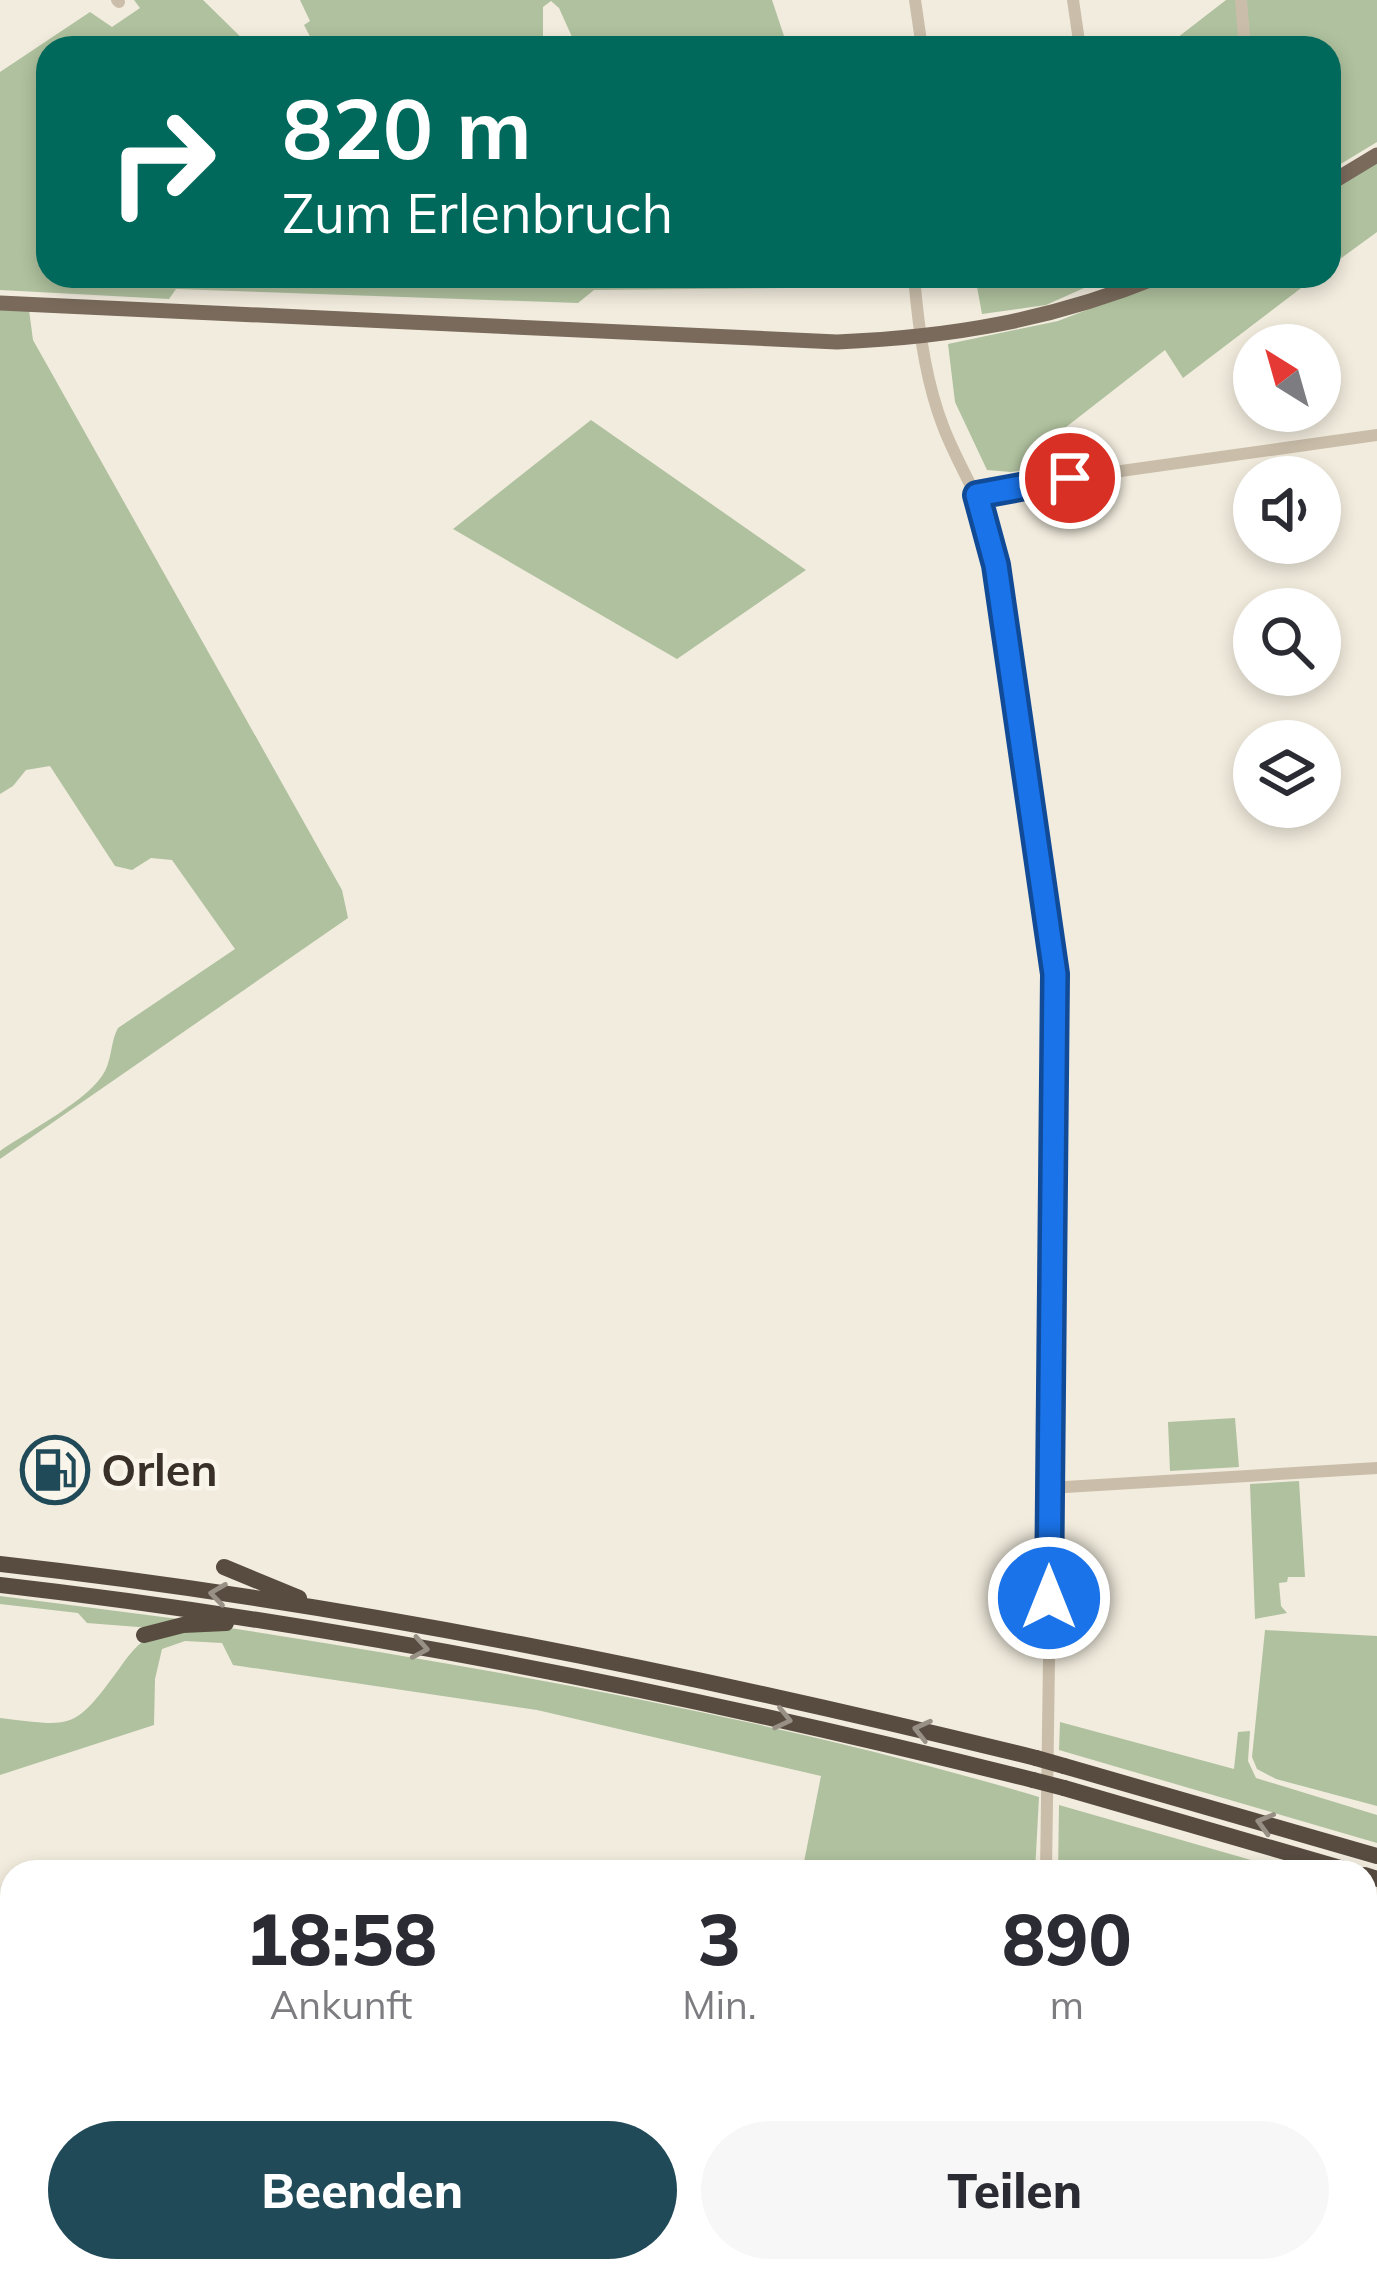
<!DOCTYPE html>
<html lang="de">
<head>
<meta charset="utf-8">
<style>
  body { margin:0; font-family:Mulish,sans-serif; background:#f7f7f7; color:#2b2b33; height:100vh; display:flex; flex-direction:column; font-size:45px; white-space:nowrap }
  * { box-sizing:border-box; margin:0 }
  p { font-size:39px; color:#7c7c81 }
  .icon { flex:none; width:66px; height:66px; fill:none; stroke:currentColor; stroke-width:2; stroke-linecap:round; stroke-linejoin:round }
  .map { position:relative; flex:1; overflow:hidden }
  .side { position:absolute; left:0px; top:1860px; width:1377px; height:423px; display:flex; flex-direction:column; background:#fff; border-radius:36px 36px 0 0; box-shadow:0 6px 18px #0003 }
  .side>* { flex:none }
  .top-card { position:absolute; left:36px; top:36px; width:1305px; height:252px; border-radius:36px; box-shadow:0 6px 18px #0003; background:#00695c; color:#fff; overflow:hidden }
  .needle { width:78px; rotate:323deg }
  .tools { position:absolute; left:1233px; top:324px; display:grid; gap:24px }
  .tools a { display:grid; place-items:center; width:108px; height:108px; border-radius:50%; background:#fff; box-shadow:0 6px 18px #0003; font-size:60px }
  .pin { position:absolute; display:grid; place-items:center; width:102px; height:102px; color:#fff; margin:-51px; border:6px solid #fff; border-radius:50%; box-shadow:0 3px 12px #0007 }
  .me { position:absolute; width:132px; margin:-66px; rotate:0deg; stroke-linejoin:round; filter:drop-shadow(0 0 9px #0008) }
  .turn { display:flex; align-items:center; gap:42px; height:252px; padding:0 48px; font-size:54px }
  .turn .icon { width:156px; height:156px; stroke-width:2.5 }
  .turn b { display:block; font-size:84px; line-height:102px }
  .eta { display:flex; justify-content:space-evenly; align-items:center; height:204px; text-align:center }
  .eta b { font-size:72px; font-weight:800; line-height:84px }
  .action { display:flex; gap:24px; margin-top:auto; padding:24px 48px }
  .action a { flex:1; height:138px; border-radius:72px; background:#204a58; color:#fff; font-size:48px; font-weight:800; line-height:138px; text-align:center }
  .action a+a { background:#f7f7f7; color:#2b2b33 }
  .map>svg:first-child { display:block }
</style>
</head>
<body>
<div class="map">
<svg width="1377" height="2281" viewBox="0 0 1377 2281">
  <rect width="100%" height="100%" fill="#f2ecde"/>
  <path fill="#afc19e" d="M134,0H203L252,48H48V276H886L883,287L594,290L578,303L176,289L169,299L0,290V72L90,12L112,27L140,8Z
    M300,0H772L788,48H577L559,8L551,1L543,7V48H316L304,25L310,21Z
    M1226,0H1377V142L1329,171V48H1164Z
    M1377,162V232L1329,267V191Z
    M975,276H1111L1046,305L982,314Z
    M1175,276H1317L1183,378L1165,350L1061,431L1073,463L1011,472L987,470L955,402L948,344L1058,321Z
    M0,309L29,310L33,340L342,890L348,918L0,1159V1151C28,1131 90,1100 105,1071C112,1057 111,1040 118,1028L235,949L172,860L151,858L132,870L115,866L50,766L26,770L13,786L0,794Z
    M591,420L806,570L677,659L453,529Z
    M1235,1418L1239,1467L1170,1471L1168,1422Z
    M1299,1481L1305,1577H1288L1287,1582L1279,1583L1281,1606L1287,1613L1255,1619L1250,1484Z
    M0,1596L186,1620L151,1628L87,1623L78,1613L0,1604Z
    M230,1628C502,1671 774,1718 1039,1797L1035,1872H802L821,1776L537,1710L233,1665L222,1643L185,1641L162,1649L155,1679L154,1725L0,1775V1718C70,1726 73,1732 116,1673C125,1661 134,1646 147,1639C170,1626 205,1630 230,1628Z
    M1265,1630L1377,1636V1806L1276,1779L1257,1769L1252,1757Z
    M1060,1722L1234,1769L1238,1732L1250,1731L1248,1761L1256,1778L1377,1815V1843L1059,1750Z
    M1059,1805L1293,1872H1058Z"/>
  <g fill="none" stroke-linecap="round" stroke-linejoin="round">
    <path stroke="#7da4ae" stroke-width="3" d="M1365,2141L1377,2142"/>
    <path stroke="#cabeaa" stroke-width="12" d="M117,0L119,2
      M915,0L922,48
      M1073,0L1080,48
      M1241,0L1245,48
      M914,276C918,326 925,380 943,426C958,466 982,499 992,541L1055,974L1058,1023L1046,1872
      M977,495L1029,484L1377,435
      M1049,1488L1377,1468
      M1365,2239L1377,2240
      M785,2281L788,2271
      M883,2281L885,2271
      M1041,2281V2271
      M1213,2281V2271"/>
    <path stroke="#796a5b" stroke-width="15" d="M1329,184L1377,155
      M0,303L837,342C953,337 1052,320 1160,276"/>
    <path stroke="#584c41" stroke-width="16" d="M0,1564C350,1603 694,1674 1036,1758
      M224,1567L299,1598
      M0,1585C349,1625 693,1695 1033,1780
      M144,1635L183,1625L226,1623
      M1064,1766L1377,1856
      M1064,1788L1354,1872
      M1365,1875L1377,1879"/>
    <path stroke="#584c41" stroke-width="16" d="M1036,1758L1064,1766
      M1033,1780L1064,1788"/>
  </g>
  <defs><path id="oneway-chevron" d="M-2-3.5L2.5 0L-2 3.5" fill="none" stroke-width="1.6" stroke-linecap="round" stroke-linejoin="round" transform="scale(3)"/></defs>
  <g stroke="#999085">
    <use href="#oneway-chevron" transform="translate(218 1594) rotate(-172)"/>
    <use href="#oneway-chevron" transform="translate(420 1648) rotate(10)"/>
    <use href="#oneway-chevron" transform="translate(783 1719) rotate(13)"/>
    <use href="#oneway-chevron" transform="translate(922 1730) rotate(-166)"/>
    <use href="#oneway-chevron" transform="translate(1265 1823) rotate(-164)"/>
  </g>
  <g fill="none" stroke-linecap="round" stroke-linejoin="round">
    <g stroke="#114b97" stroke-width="30">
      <path id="route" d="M1049,1598L1055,974L996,565L977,495L1070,478"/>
    </g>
    <use href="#route" stroke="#1a73e8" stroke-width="21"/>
  </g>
  <defs>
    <g id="fuel-ring" transform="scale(3.45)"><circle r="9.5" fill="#faf5ea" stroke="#204a58" stroke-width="1.5"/><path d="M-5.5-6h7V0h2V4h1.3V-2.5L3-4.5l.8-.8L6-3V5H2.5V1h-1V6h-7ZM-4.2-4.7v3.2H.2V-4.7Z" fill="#204a58"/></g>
  </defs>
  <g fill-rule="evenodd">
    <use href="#fuel-ring" x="55" y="1470"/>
  </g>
  <g text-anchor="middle" stroke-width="9" stroke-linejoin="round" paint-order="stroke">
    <g font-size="45" font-weight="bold" fill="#383029" stroke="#faf5ea" text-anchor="start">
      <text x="101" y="1486">Orlen</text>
    </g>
  </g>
</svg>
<div class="tools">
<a><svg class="needle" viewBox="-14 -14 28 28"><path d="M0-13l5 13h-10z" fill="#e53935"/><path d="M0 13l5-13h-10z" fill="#7c7c81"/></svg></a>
<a><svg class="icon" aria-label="sound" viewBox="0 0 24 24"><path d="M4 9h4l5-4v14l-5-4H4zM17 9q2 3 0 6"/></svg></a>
<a><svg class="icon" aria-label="search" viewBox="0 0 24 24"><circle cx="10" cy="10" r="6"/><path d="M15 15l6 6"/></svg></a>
<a><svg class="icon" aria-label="layers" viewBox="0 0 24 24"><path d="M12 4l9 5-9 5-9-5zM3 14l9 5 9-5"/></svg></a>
</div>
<div class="pin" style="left:1070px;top:478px;background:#d93025"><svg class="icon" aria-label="arrive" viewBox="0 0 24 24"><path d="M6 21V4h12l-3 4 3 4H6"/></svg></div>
<svg class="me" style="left:1049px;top:1598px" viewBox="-20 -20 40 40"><circle r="17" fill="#1a73e8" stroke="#fff" stroke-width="3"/><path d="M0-11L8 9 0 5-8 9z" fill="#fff"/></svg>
<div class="top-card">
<div class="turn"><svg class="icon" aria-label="right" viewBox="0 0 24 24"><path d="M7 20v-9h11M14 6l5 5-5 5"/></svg><div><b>820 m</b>Zum Erlenbruch</div></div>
</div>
<section class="side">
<div class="eta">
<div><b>18:58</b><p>Ankunft</p></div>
<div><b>3</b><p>Min.</p></div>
<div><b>890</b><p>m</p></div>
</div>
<div class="action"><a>Beenden</a><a>Teilen</a></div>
</section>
</div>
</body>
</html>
